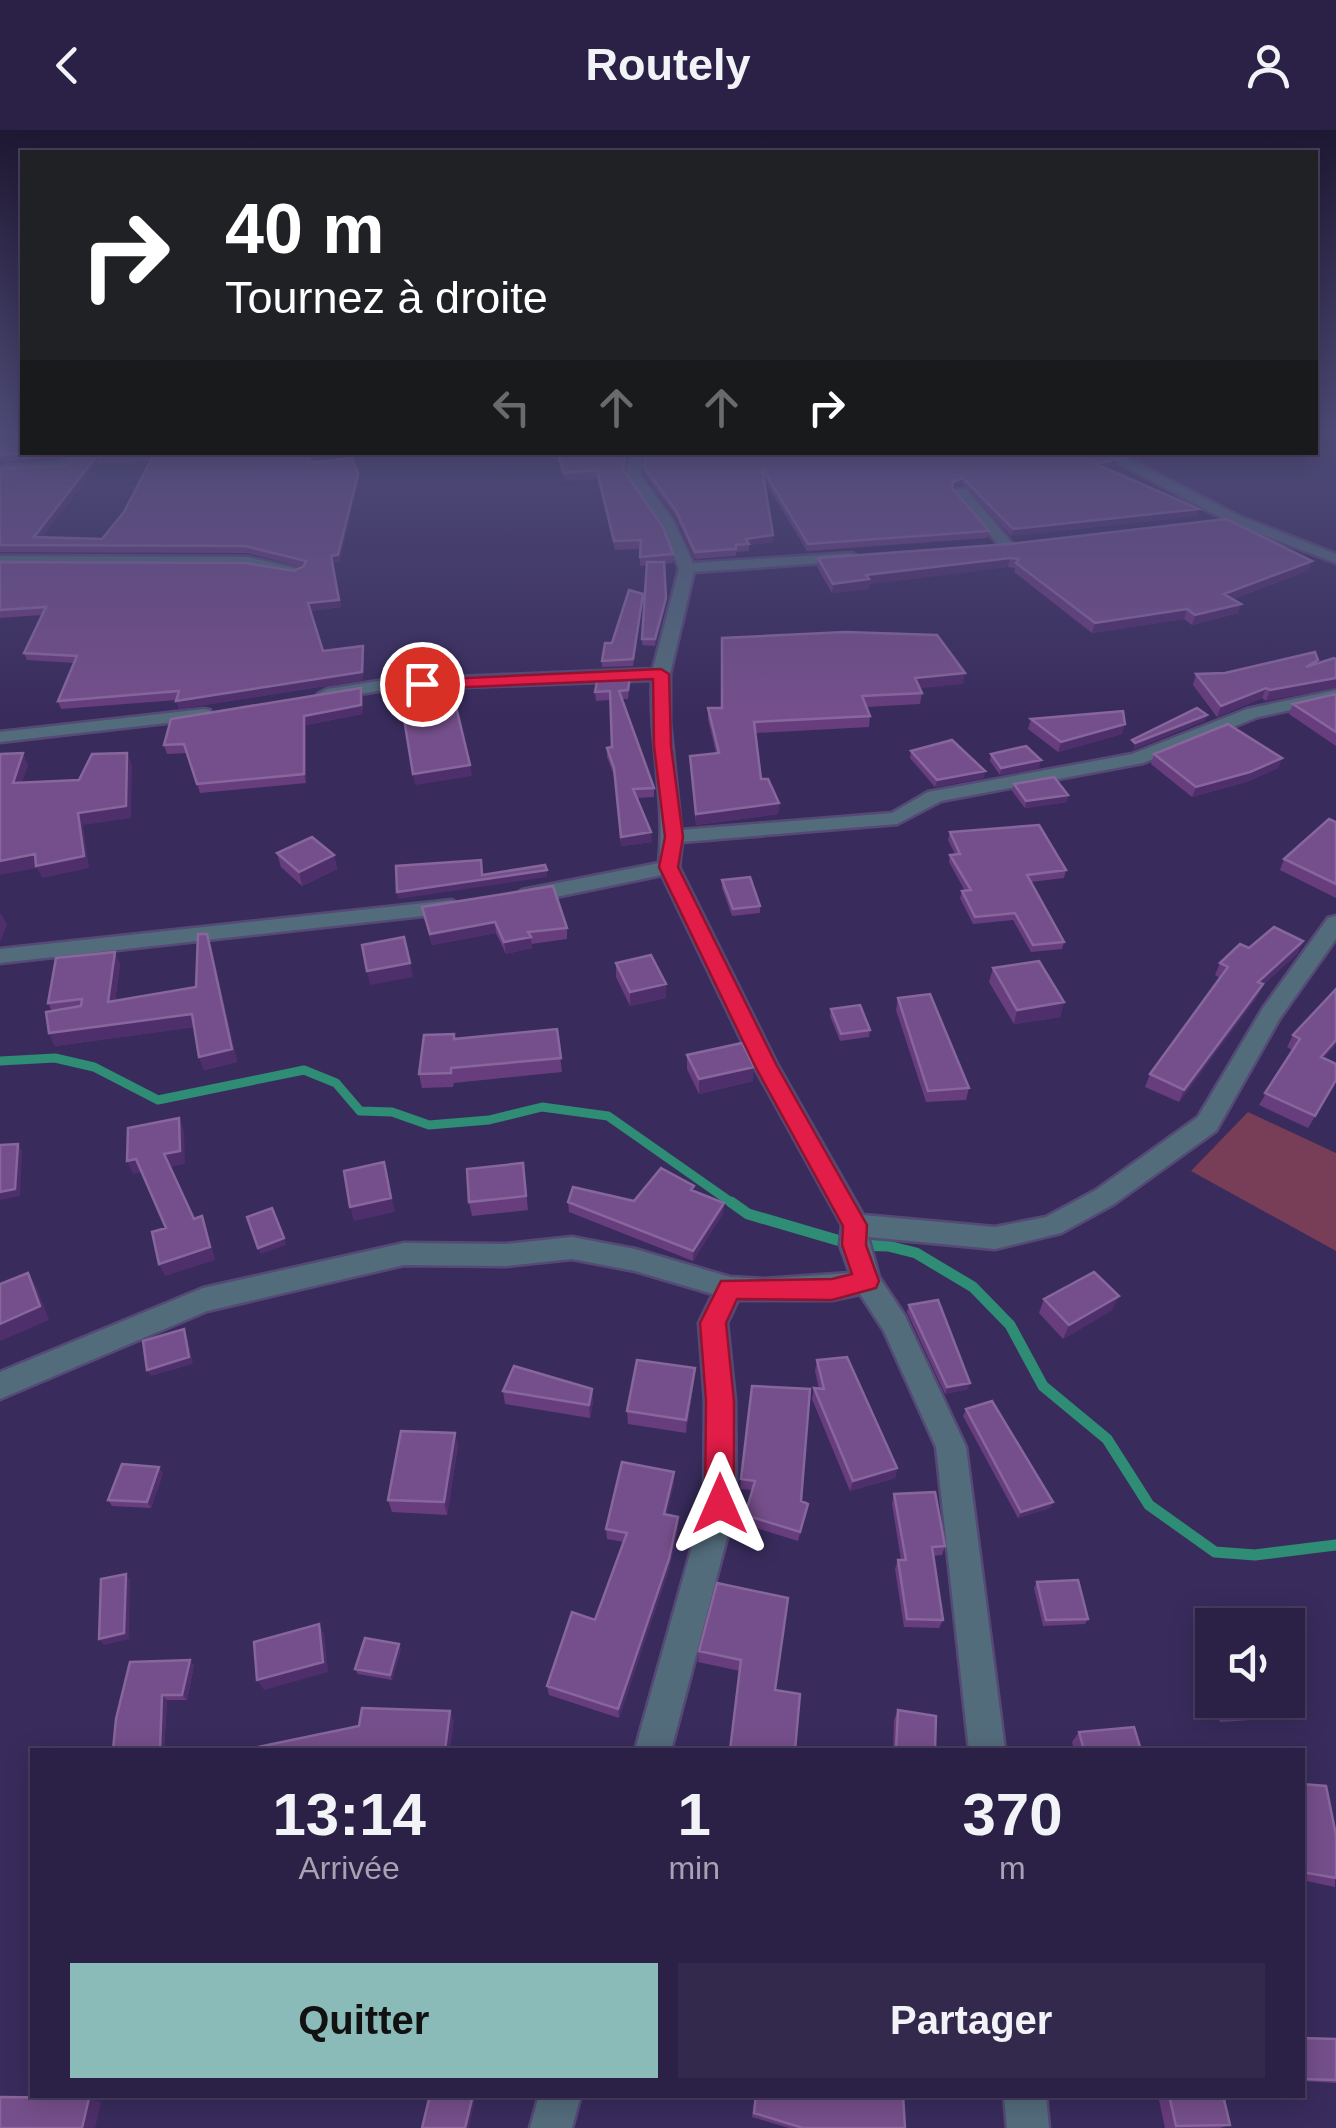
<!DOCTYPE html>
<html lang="fr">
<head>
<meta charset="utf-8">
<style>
  body { margin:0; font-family:Arial,sans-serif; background:#33294d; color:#f1f3f6; height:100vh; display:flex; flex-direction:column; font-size:38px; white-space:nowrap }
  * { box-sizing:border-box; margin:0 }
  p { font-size:32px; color:#a6a3b3 }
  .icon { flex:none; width:55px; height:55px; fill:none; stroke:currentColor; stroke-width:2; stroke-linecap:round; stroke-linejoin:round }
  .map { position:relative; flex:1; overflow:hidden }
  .details { position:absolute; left:30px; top:1618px; width:1275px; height:350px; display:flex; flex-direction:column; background:#2b2146; border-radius:0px; box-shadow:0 5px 25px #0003,0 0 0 2px #473e5f }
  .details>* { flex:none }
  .top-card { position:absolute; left:20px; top:20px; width:1298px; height:305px; border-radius:0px; box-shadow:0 5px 25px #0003,0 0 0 2px #473e5f; background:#202124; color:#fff; overflow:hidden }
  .buttons { position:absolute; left:1195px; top:1478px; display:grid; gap:20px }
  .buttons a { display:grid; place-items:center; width:110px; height:110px; border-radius:0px; background:#2b2146; box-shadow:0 5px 25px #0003,0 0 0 2px #473e5f; font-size:50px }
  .pin { position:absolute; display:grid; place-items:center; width:85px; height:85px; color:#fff; margin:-42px; border:5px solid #fff; border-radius:50%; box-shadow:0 2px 10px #0007 }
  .me { position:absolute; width:110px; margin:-55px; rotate:0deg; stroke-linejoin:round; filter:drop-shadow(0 0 8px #0008) }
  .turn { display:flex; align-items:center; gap:35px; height:210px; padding:0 40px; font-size:45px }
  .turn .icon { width:130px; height:130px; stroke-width:2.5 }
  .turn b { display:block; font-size:70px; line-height:85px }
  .lanes { display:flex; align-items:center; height:95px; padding:0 40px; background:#0003; justify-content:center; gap:50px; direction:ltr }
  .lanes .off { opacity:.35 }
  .eta { display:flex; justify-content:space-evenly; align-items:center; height:170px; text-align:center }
  .eta b { font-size:60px; font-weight:700; line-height:70px }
  .cta { display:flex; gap:20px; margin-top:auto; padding:20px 40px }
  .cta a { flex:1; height:115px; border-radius:0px; background:#8bbbb9; color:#111; font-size:40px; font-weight:700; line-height:115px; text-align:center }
  .cta a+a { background:#33294d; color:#f1f3f6 }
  header { display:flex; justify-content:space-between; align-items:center; height:130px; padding:0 40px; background:#2b2146; font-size:45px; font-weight:700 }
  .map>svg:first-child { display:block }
</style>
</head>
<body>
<header><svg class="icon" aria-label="back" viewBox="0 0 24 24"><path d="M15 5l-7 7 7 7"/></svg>Routely<svg class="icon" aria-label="person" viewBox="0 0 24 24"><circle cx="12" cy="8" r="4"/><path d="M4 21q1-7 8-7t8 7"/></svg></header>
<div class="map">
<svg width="1336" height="1998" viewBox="0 0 1336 1998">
  <rect width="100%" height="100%" fill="#392c5d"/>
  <path fill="#783d57" d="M1248,982L1336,1023V1121L1191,1041Z"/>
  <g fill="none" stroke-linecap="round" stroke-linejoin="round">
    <path stroke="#2f8c75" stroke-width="9" d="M0,931L55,928L94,937L158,970L304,940L336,953L360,981L392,982L429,995L489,990L542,977L608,986L735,1075"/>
    <path stroke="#2f8c75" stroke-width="11" d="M731,1072L748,1084L854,1115L888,1116L916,1123L973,1157L1010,1195L1043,1256L1107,1309L1149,1375L1215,1422L1255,1425L1336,1415"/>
    <g stroke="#554976" stroke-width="5">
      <path id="minor" d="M70,322H85L67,339L0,344V336L58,332Z
        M631,322H644L640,345L673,390L693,433L852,423L859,427L852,431L694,442L670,544V593L681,700L892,683L928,662L1132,624L1247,579L1336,560V570L1258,587L1143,633L941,671L897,694L682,712L679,737L778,936L863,1085L995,1097L1046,1087L1096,1060L1198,987L1263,878L1328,788L1336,786V809L1280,888L1216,1001L1114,1074L1061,1103L995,1119L868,1107L879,1147L905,1186L966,1317L1005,1620H969L936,1317L884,1201L860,1164L832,1170H738L727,1193L735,1271L736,1374L671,1620H635L704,1374L705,1271L699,1193L713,1164L635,1141L572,1129L506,1136L404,1135L207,1181L0,1269V1242L203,1158L404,1113L506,1114L572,1107L635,1119L730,1147L764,1149L850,1143L840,1115L842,1095L754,936L662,745L522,774L512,767L522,760L659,733C666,671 649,611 652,550L385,560L327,569L318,564L327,559L385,550L653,539L679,439L666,404L626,346Z
        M1098,322H1115L1239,386L1336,424V433L1229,392Z
        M956,359H966L1012,413V419H1002L956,365Z
        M0,426L247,427L304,440L296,445L247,437L0,436Z
        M204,579L210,580V588L0,612V602Z
        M452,770L463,777L459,782L0,833V819Z
        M539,1965H581L572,1998H530Z
        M1004,1965H1046L1049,1998H1007Z"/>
    </g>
    <use href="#minor" fill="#536c7b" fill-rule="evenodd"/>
  </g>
  <path fill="#683d7d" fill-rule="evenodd" d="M0,304L22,322H64L57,328L0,332Z
    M79,322H315L312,333L358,344L359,351L339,433H333L341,477L310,481L323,521L363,516L364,524L363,550L179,579L177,570L61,579L58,571L74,533L27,530L24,523L42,485L0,488V432L294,441L302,437L247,423L0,422V339L65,336ZM150,331L124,382L102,409L42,407L98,334Z
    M498,322H627L624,341L673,424V433L664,434L666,474L655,516L642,515L647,435L640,436V419L615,420L597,349L565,351L557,329L498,324Z
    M1124,322H1161L1160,326L1140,330Z
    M1117,329L1116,336L1106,338L1197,386L1011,406L962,354L953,358L989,401L987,408L807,421L763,348L773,405V412L749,415V421L736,422V426L695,429L676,388L644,344V337Z
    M1009,414L1309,440L1233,469L1238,483L1192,495L1184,489L1092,503L1014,442L1015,438L1008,437L869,454L868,459L832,463L817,437L818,428Z
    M643,470L633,536L602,537V531L612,513Z
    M1315,522L1266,571L1262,568L1217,587L1193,555L1196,544L1225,543Z
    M630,546L628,569H622L654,658V667L637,668L652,712L621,716L615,648L607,627V618L612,617L610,570L596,571L595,562Z
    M963,554L920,558L922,563L920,574L866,577L870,586L869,597L755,603L761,649L779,673L778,684L696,695L690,626L716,623L708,589V578Z
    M361,558L363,567L362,584L306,595V653L200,663L187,623L167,624L164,615Z
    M1336,564V616L1289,584L1293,574Z
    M1031,589L1122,604L1058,622L1028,599Z
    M911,621L984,648L935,657L910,628Z
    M991,624L1039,638L1000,645L990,631Z
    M1154,624L1282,628L1278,638L1246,652L1192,667L1151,634Z
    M1014,654L1067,672L1025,678L1012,661Z
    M1336,692V768L1280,740L1284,729Z
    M950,702L1066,740L1064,748L1031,752L1064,812L1062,819L1031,822L1013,790L973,794L960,768L962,761H965L949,732L950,725L955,724L948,710Z
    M277,723L334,725L337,739L302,756L281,737Z
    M722,750L760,776V783L732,786L722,758Z
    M422,777L567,798V809L531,814L532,818L506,824L496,803L432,815Z
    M207,804L211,816L237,932L204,940L199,927L194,897L55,916L49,903L52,881L48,873L120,834L115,871L196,857Z
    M1303,811L1297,824L1263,855L1257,867L1179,972L1145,957L1150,944L1220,848L1215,845L1220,833L1249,818Z
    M616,833L666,868L630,876L616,847Z
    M993,838L1064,872L1060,887L1014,894L989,852Z
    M1336,859L1324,929L1336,951L1308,998L1259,975L1292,920L1287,917L1293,905Z
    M898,868L969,958L966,970L926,972L896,880Z
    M831,879L870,900L869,907L840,911L830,886Z
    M557,899L562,942L454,953L453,957L422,958L419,944L455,908Z
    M687,925L753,951L699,964L687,939Z
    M523,1033L528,1080L472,1086L469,1072Z
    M694,1061L724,1073L723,1083L693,1131L569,1082L568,1072L634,1071Z
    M1044,1169L1112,1180L1063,1209L1039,1183Z
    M909,1175L968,1259L945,1264L907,1182Z
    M817,1230L897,1338L895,1348L850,1361L812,1269L814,1258L819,1259L815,1241Z
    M695,1238L694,1251L686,1303L628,1294L627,1281Z
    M752,1256L801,1371L808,1374L798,1411L744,1394L745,1385L753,1360L740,1359Z
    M592,1259L593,1272L590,1288L505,1274L503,1261Z
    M966,1279L1053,1372L1050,1378L1018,1388L963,1286Z
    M458,1315L447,1385L392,1382L388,1370Z
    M674,1342V1353L666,1385L678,1398L669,1439L619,1588L549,1565L547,1556L595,1490L624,1412L607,1409L606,1399Z
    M163,1343L151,1378L112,1376L108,1370Z
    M894,1364L945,1416L942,1425L933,1426L943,1490L939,1498L904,1497L895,1439L898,1430H901L892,1374Z
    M1037,1452L1088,1489L1085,1494L1043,1496L1034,1458Z
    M717,1453L775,1560L795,1620L740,1541L698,1532L699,1521Z
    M401,1519L392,1550L358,1544L355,1539Z
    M194,1535L187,1570H167L164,1620H113L116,1589Z
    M1213,1570H1285L1290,1583L1285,1588L1220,1592Z
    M898,1580L935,1620H893L894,1590Z
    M1079,1602L1141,1620H1074L1072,1612Z
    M1302,1654L1336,1705L1335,1757L1302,1750Z
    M1302,1908L1336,1909V1953L1302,1951Z
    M755,1965H903L905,1998H789L752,1987Z
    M1158,1965H1223L1230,1995L1220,1998H1165Z"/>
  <path fill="#4f2f6b" d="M1147,322H1161L1160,326L1140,330L1141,324Z
    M96,327L98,334L37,414L34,407Z
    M1117,329L1116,336L1095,341L1096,334Z
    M358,344L359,351L339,433H333L331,426Z
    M963,348L962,354L952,359L953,352Z
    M1199,379L1197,386L1011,406L1013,399Z
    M773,405V412L749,415L746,409Z
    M1010,428L1008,437L869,454L868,459L832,463L833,454L866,445Z
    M1312,431L1309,440L1221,473L1224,464Z
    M666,468V474L655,516V509Z
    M339,470L341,477L309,481L308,473Z
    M1241,474L1238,483L1192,495L1195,485Z
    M1187,479L1184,489L1092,503L1095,493Z
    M363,516L364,524L363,550L179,579L176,571Z
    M965,543L963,554L913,559L915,548Z
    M1336,548V558L1266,571L1270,560Z
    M361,558L363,567L362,584L306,595V653L304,644V586Z
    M1266,558L1262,568L1217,587L1221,576Z
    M1207,585L1205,591L1133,620L1135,613Z
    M1125,594L1122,604L1058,622L1061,612Z
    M23,623L28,635L18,665L13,653Z
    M127,623L132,635L131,688L83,695L89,738L42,748L37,738L0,745V731L78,683Z
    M1282,628L1278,638L1246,652L1192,667L1196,657Z
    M1041,630L1039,638L1000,645L1001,638Z
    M470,635L472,646L415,655L413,644Z
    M985,641L984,648L935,657L937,650Z
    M1068,665L1067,672L1025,678L1026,671Z
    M779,673L778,684L696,695V684Z
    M651,702L652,712L621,716V707Z
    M334,725L337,739L302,756L299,742Z
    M547,740V747L398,769L397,762Z
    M1,783L7,795L0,812V786Z
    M495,792L496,803L432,815L430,804Z
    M207,804L211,816L237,932L204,940L199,927Z
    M531,807L532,818L506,824L504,812Z
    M1303,811L1297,824L1263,855L1257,867L1179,972L1184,960L1258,852Z
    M115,822L120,834L113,885L108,872Z
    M410,833L413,847L370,855L367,841Z
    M666,854V868L630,876V862Z
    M1064,872L1060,887L1014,894L1017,880Z
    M192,884L196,897L55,916L49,903Z
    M1336,910V915L1314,939L1321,927Z
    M754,937L753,951L699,964V949Z
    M179,988L184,1001L185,1034L170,1037L164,1024Z
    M18,1014L22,1021L20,1066L0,1070V1062Z
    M136,1029L142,1042L133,1044L127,1031Z
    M384,1032L395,1082L354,1091L350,1077Z
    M724,1073L723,1083L693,1131V1121Z
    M202,1086L207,1099L215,1130L165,1146L159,1134Z
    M284,1108L286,1115L261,1124L258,1118Z
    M28,1143L36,1156L49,1190L0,1211V1194Z
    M1119,1166L1112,1180L1063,1209L1069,1195Z
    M184,1199L187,1206L193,1234L151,1246L147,1240Z
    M695,1238L694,1251L686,1303V1290Z
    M970,1253L968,1259L945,1264L947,1257Z
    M592,1259L593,1272L590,1288L589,1275Z
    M455,1303L458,1315L447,1385L444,1372Z
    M159,1337L163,1343L151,1378L147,1372Z
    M897,1338L895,1348L850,1361L853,1351Z
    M674,1342V1353L664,1395V1384Z
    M1053,1372L1050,1378L1018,1388L1021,1382Z
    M678,1387V1398L669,1439L619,1588L618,1579Z
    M126,1444L130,1450L129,1509L104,1515L99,1509Z
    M319,1494L324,1504L328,1542L264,1560L257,1550Z
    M399,1514L401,1519L392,1550L390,1545Z
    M190,1530L194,1535L187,1570L182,1565Z
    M162,1565L167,1570L164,1620H160Z
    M450,1581L454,1591L450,1620H445Z
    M473,1965H476L469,1998H465Z
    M89,1968L101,1972L95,1998H82Z"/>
  <path fill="#754f8b" stroke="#87669c" stroke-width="2.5" fill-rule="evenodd" d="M0,304H22V322H38L0,325Z
    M79,322H311L308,333L352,328L358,344L338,425L331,426L339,470L308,473L323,521L363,516L362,542L176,571L179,561L58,571L77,526L24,523L46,477L0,480V432L245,433L294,441L304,436L306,431L245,416L0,415V339L65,336ZM154,324L124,382L102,409L34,407L96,327Z
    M557,322H626L623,340L663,397L673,424L640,427L641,410L614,411L597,340L564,343Z
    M691,322H1105L1117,329L1096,334L1199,379L1013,399L963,348L953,352L952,358L989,401L808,414L762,338L773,405L746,409L749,414L736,415V419L695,422L676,381L644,337L646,325Z
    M1226,389L1312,431L1224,464L1241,474L1195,485L1187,479L1095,493L1016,433L1019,429L1010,428L866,445L869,449L833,454L818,428L1009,414Z
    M647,432H664L666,468L655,509H642Z
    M629,460L643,464L633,529L602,531L605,513H612Z
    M845,502L937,505L965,543L915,548L922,563L862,566L870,586L754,592L761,649H768L779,673L696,684L690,626L719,623L708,578H722V508Z
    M1315,522L1318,530L1306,537L1334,528L1336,529V548L1270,560L1266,558L1221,576L1196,544L1225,543Z
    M630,546L628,560L619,561L654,658L633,659L651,702L621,707L614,638L607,618L612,617L610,561L595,562L598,547Z
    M361,558V575L304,586V644L197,654L184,614L164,615L171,589Z
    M453,564L470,635L413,644L401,570Z
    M1336,564V602L1293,574Z
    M1197,578L1207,585L1135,613L1132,610Z
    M1123,581L1125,594L1061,612L1031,589Z
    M1228,594L1282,628L1250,642L1196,657L1154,624Z
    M952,610L985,641L937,650L911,621Z
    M1026,616L1041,630L1001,638L991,624Z
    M23,623L13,653L79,650L92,624L127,623L126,676L78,683L84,726L36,736L35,724L0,731V624Z
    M1054,647L1068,665L1026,671L1014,654Z
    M1329,689L1336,692V754L1284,729Z
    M1039,695L1066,740L1027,745L1064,812L1033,815L1015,783L975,787L962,761L971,760L950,725L960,724L950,702Z
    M312,707L334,725L299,742L277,723Z
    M481,730L482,745L545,735L547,740L397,762L396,736Z
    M750,747L760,776L733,779L722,750Z
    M553,756L567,798L528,802L531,807L504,812L495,792L430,804L422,777Z
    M1274,797L1303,811L1258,852L1263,854L1184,960L1150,944L1228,837L1220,833L1240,814L1249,818Z
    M198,804H207L232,919L199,927L192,884L49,903L46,882L81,876L82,869L48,873L56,828L115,822L108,872L196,857Z
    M404,807L410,833L367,841L362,815Z
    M651,825L666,854L630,862L616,833Z
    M1039,831L1064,872L1017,880L993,838Z
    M1336,859V910L1321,927L1336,934V950L1315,986L1265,963L1300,909L1293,905Z
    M930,864L969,958L928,961L898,868Z
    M860,875L870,900L841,904L831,879Z
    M557,899L561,928L451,938V943L419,944L424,905L454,904V909Z
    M742,913L754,937L699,949L687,925Z
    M179,988L180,1021L164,1024L194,1089L202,1086L210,1117L159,1134L152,1102L166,1098L136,1029L127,1031L128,998Z
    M18,1014L15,1059L0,1062V1015Z
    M384,1032L391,1068L350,1077L344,1041Z
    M523,1033L526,1066L469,1072L467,1039Z
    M661,1038L694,1056L691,1060L724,1073L693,1121L568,1072L573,1057L634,1071Z
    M272,1078L284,1108L258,1118L247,1087Z
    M1094,1142L1119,1166L1069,1195L1044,1169Z
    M28,1143L40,1176L0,1194V1154Z
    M938,1170L970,1253L947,1257L909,1175Z
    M184,1199L189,1227L147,1240L143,1211Z
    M847,1227L897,1338L853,1351L814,1258L824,1259L817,1230Z
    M637,1230L695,1238L686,1290L627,1281Z
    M514,1236L592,1259L589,1275L503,1261Z
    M752,1256L810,1259L801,1371L808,1374L800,1402L745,1385L755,1351L741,1349Z
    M992,1271L1053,1372L1021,1382L966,1279Z
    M401,1301L455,1303L444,1372L388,1370Z
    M622,1332L674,1342L664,1384L678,1387L669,1429L618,1579L547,1556L572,1482L595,1490L627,1403L606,1399Z
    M122,1334L159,1337L147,1372L108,1370Z
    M935,1362L945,1416L932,1417L943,1490L907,1489L898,1430H906L894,1364Z
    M126,1444L124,1503L99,1509L101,1449Z
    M1078,1450L1088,1489L1046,1490L1037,1452Z
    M717,1453L788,1468L775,1560L800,1564L795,1620H730L741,1530L699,1521Z
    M319,1494L323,1532L257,1550L254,1512Z
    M365,1508L399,1514L390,1545L355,1539Z
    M190,1530L182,1565H162L160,1620H113L116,1589L130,1532Z
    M1220,1570H1285L1290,1583L1225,1587Z
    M362,1578L450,1581L445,1620H258V1617L359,1596Z
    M898,1580L936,1586L935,1620H896Z
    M1134,1597L1141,1620H1084L1079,1602Z
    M1302,1654L1326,1656L1336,1705V1748L1302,1742Z
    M1302,1908L1336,1909V1950L1302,1949Z
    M430,1965H473L465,1998H422Z
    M756,1965H903L905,1998H803L754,1983Z
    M1169,1965H1223L1230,1995L1176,1996Z
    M0,1967L89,1968L82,1998H0Z"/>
  <linearGradient id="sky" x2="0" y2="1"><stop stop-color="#1f1833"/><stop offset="0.52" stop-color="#4e4b78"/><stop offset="1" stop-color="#4e4b78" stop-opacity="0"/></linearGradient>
  <rect width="1336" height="583" fill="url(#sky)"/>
  <path fill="#e11d48" stroke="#92132f" stroke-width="2.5" d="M661,539L669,544L671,616L683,707L678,737L777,936L867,1095L866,1115L879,1151L876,1158L832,1170L737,1169L726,1193L734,1271V1374L730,1383L720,1387L710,1383L705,1374L706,1271L700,1193L721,1151L832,1149L852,1144L842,1115L843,1096L755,936L659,737L665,707L654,616L653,549L422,559L414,554L422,550Z"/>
</svg>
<div class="buttons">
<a><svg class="icon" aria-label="sound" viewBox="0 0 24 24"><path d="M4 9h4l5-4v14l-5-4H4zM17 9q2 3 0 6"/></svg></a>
</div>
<div class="pin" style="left:422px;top:554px;background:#d93025"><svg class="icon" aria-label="arrive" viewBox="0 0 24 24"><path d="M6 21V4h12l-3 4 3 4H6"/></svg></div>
<svg class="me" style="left:720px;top:1374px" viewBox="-20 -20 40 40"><path d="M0-17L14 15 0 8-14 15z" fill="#e11d48" stroke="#fff" stroke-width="4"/></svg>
<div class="top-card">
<div class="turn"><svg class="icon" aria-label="right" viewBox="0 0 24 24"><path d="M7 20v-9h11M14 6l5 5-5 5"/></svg><div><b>40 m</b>Tournez à droite</div></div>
<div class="lanes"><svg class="icon off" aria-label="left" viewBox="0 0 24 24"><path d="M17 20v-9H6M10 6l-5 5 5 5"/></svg><svg class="icon off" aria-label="ahead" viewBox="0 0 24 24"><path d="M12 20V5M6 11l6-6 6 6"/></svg><svg class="icon off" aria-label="ahead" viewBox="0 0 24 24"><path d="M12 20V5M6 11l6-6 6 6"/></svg><svg class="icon" aria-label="right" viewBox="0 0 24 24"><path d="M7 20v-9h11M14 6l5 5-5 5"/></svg></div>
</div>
<section class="details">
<div class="eta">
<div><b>13:14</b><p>Arrivée</p></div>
<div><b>1</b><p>min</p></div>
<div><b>370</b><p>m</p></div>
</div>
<div class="cta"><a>Quitter</a><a>Partager</a></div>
</section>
</div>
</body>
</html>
